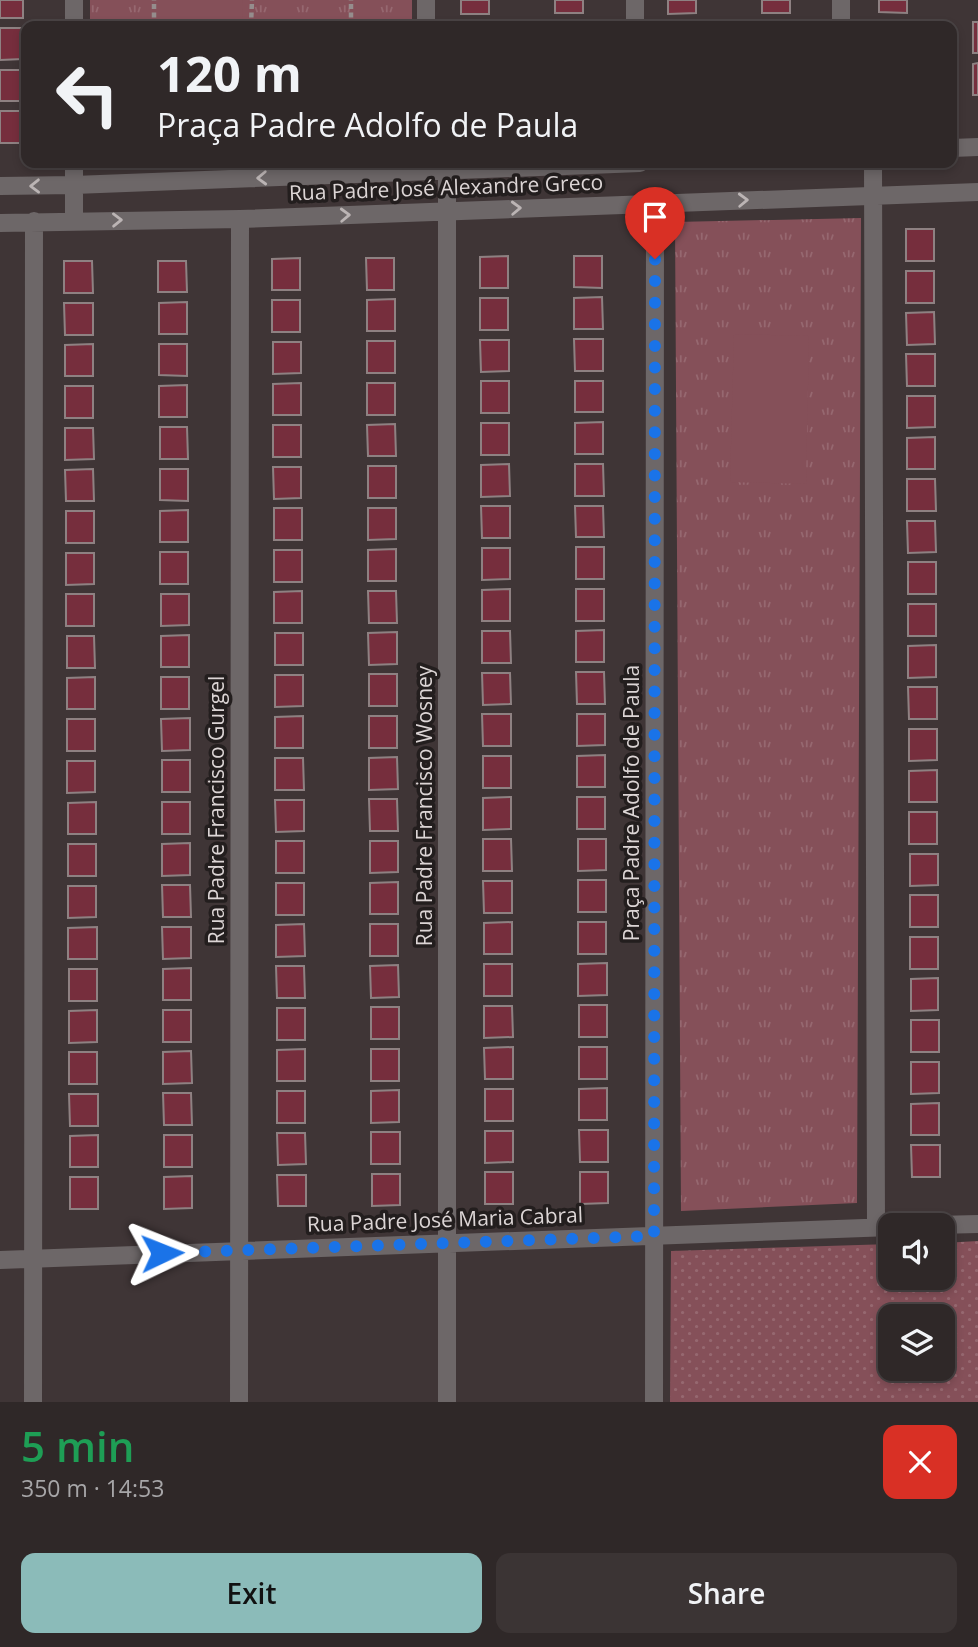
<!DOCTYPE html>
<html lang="en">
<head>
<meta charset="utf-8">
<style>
  body { margin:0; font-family:"Open Sans",sans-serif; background:#3b3434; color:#f1f3f6; height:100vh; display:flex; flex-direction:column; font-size:26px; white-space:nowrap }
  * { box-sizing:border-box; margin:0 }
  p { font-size:23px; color:#a7a6a8 }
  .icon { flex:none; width:38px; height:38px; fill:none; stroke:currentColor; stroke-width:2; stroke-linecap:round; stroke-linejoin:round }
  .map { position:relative; height:1402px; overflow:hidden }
  .drawer { display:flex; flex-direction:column; background:#2f2828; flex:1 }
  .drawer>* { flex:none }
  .hud { position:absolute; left:21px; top:21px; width:936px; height:147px; border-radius:14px; box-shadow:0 4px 10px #0003,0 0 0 2px #4a4445; background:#2f2828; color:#f1f3f6; overflow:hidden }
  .buttons { position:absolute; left:878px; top:1213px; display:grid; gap:14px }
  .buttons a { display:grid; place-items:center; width:77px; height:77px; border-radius:14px; background:#2f2828; box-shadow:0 4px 10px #0003,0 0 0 2px #4a4445; font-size:35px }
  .pin { position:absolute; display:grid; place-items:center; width:60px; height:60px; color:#fff; margin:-72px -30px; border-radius:50% 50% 50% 0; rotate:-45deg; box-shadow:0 0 7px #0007 }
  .pin .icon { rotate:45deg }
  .me { position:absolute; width:77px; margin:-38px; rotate:88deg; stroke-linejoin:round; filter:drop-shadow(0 0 5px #0008) }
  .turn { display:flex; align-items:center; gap:24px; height:147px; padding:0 21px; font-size:32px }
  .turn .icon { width:91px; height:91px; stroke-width:2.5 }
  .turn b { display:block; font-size:49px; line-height:60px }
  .round { display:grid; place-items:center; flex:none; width:74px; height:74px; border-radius:14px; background:#3b3434 }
  .head { display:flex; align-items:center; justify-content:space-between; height:119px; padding:0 21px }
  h1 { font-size:42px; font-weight:600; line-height:52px; color:#1e9e55 }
  .button { display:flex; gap:14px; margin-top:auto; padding:14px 21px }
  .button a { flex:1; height:80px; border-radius:14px; background:#8bbbb9; color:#111; font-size:28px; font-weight:600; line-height:80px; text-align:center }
  .button a+a { background:#3b3434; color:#f1f3f6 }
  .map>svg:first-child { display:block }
</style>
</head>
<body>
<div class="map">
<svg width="978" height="1402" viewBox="0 0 978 1402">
  <defs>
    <pattern id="grass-dots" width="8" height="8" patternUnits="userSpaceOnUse" patternTransform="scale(1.75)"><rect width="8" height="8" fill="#855059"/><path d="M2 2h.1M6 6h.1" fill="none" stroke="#966870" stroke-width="1.8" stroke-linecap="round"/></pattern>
    <pattern id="park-tufts" width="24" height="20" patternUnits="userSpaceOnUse" patternTransform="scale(1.75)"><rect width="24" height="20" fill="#855059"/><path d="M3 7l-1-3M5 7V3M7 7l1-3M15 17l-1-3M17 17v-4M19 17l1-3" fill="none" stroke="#966870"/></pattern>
  </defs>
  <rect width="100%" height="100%" fill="#3f3536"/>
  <path fill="url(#grass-dots)" fill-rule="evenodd" d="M978,1241V1402H670L671,1251L891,1244V1278H943V1243ZM891,1316H943V1368H891Z"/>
  <path fill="url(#park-tufts)" d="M90,0H412V26H90Z
    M91,163H278L91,170Z
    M861,218L857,1203L681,1211L675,222Z"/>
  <path fill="#855059" d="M167,0H243L242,26H167Z
    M734,334L809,336L806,484L730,482Z"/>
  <path fill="#762e3d" stroke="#8e8182" stroke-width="2" d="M0,0H23V18H0Z
    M461,0H489V14H461Z
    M555,0H583V13H555Z
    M668,0H696V13L668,14Z
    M762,0H790V13H762Z
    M879,0H907V13L879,12Z
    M907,22V26H879V23Z
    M973,22H978V53H973Z
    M583,23V26H555V24Z
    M762,23H790V26H762Z
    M0,28H23V59L0,60Z
    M978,63V95H973V64Z
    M0,70H23V101H0Z
    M0,111H24V143H0Z
    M906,229H934V261H906Z
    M508,256V288H480V257Z
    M574,256H602V288L574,287Z
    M300,258V290H272V259Z
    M366,258H394V290H367Z
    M64,261H92L93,293H64Z
    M158,261H186L187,292H158Z
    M906,271H934V303H906Z
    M602,297L603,329H574V298Z
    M480,298H508V330H480Z
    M395,299V331H367V300Z
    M272,300H300V332H272Z
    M187,302V334H159V303Z
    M64,303H93V335H65Z
    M934,312L935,344L907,345L906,313Z
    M574,339H603V371H575Z
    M480,340H509V371L481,372Z
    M367,341H395V373H367Z
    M273,342H301V373L273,374Z
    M93,344V376H65V345Z
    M159,344H187V376L159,375Z
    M906,354H935V386H907Z
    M481,381H509V413H481Z
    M575,381H603V412H575Z
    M301,383V415H273V384Z
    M367,383H395V415H367Z
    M187,385V417H159V386Z
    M65,386H93V418H65Z
    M907,396H935V427L907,428Z
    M603,422V454H575V423Z
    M481,423H509V455H481Z
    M395,424L396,456H368L367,425Z
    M273,425H301V457H273Z
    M160,427H187L188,459H160Z
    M65,428H93L94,459L65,460Z
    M935,437V469H907V438Z
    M509,464L510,496L481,497V465Z
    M575,464H603L604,496H575Z
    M368,466H396V498H368Z
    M273,467H301V498L274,499Z
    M93,469L94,501H66L65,470Z
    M160,469H188V501L160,500Z
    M907,479H935L936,511H907Z
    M481,506H510V538H482Z
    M575,506H603L604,537H576Z
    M274,508H302V540H274Z
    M368,508H396V539L368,540Z
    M188,510V542H160V511Z
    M66,511H94V543H66Z
    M907,521H935L936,552L908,553Z
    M576,547H604V579H576Z
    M482,548H510V579L482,580Z
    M396,549V581H368V550Z
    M274,550H302V582H274Z
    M160,552H188V584H160Z
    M66,553H94V584L66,585Z
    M908,562H936V594H908Z
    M510,589V621H482V590Z
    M576,589H604V621H576Z
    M302,591V623H274V592Z
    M368,591H396L397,623H369Z
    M66,594H94V626H66Z
    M161,594H189V625L161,626Z
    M908,604H936V636H908Z
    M604,630V662H576V631Z
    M482,631H510L511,663H482Z
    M397,632V664L369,665L368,633Z
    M275,633H303V665H275Z
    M189,635V667H161V636Z
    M67,636H94L95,668H67Z
    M936,645V677L908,678V646Z
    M576,672H604L605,704H577Z
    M482,673H510L511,704L483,705Z
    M369,674H397V706H369Z
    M275,675H303V706L275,707Z
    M95,677V709H67V678Z
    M161,677H189V709H161Z
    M908,687H937V719H909Z
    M482,714H511V746H483Z
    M577,714H605V745L577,746Z
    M303,716V748H275V717Z
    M369,716H397V748H369Z
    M190,718V750L162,751L161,719Z
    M67,719H95V751H67Z
    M909,729H937V760L909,761Z
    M605,755V787H577V756Z
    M483,756H511V788H483Z
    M397,757L398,789L369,790V758Z
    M275,758H303L304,790H275Z
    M162,760H190V792H162Z
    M67,761H95V792L67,793Z
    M937,770V802H909V771Z
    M511,797V829L483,830V798Z
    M577,797H605V829H577Z
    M369,799H397L398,831H370Z
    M275,800H304V831L276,832Z
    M96,802V834H68V803Z
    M162,802H190V834H162Z
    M909,812H937V844H909Z
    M483,839H511L512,871H483Z
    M578,839H606V870L578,871Z
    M276,841H304V873H276Z
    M370,841H398V872L370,873Z
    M190,843V875L162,876V844Z
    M68,844H96V876H68Z
    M910,854H938V885L910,886Z
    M578,880H606V912H578Z
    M483,881H512V913H484Z
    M398,882V914H370V883Z
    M276,883H304V915H276Z
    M162,885H190L191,917H163Z
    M68,886H96V917L68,918Z
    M910,895H938V927H910Z
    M512,922V954H484V923Z
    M578,922H606V954H578Z
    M304,924L305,956L276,957V925Z
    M370,924H398V956H370Z
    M97,927V959H68V928Z
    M162,927H191V958L163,959Z
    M910,937H938V969H910Z
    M607,963V995L578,996V964Z
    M484,964H512V996H484Z
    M398,965L399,997L371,998L370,966Z
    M276,966H304L305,998H277Z
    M191,968V1000H163V969Z
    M69,969H97V1001H69Z
    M938,978V1010L911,1011V979Z
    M579,1005H607V1037H579Z
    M484,1006H512L513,1037L484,1038Z
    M371,1007H399V1039H371Z
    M277,1008H305V1040H277Z
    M97,1010V1042L69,1043V1011Z
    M163,1010H191V1042H163Z
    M911,1020H939V1052H911Z
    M513,1047V1079H485L484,1048Z
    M579,1047H607V1079H579Z
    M305,1049V1081H277V1050Z
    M371,1049H399V1081H371Z
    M191,1051L192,1083L163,1084V1052Z
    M69,1052H97V1084H69Z
    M911,1062H939V1093L911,1094Z
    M607,1088V1120H579V1089Z
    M485,1089H513V1121H485Z
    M399,1090V1122L371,1123V1091Z
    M277,1091H305V1123H277Z
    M163,1093H191L192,1125H164Z
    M69,1094H98V1126H70Z
    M939,1103V1135H911V1104Z
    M579,1130H608V1162H580Z
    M485,1131H513V1162L485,1163Z
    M371,1132H400V1164H371Z
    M277,1133H305L306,1164L278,1165Z
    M98,1135V1167H70V1136Z
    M164,1135H192V1167H164Z
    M911,1145H940V1177H912Z
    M485,1172H513V1204H485Z
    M580,1172H608V1203L580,1204Z
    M372,1174H400V1205L372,1206Z
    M277,1175H306V1206H278Z
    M192,1176V1208L164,1209V1177Z
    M70,1177H98V1209H70Z"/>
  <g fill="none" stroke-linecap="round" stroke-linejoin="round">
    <path stroke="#958d8d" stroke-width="4.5" stroke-dasharray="5 3.5" stroke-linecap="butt" d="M154,26V0
      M251,26L252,0
      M351,26V0"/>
    <path stroke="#6d6768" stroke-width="18" d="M426,0V26
      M635,0V26
      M841,0V26
      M74,26V0
      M952,148L978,147
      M873,163L876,1227
      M447,172V1402
      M0,186L74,185L640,163
      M74,221V163
      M0,223L240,219L978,192
      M936,1225L978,1224
      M0,1260L891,1227
      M33,1402L34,221
      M239,1402L240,219
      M654,1402L655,204"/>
  </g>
  <defs><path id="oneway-chevron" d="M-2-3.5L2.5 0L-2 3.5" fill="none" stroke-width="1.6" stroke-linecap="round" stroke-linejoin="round" transform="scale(1.75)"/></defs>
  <g stroke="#bbb4b4">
    <use href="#oneway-chevron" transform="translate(262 178) rotate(178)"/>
    <use href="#oneway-chevron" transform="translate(35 186) rotate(179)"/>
    <use href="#oneway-chevron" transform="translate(743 200) rotate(-2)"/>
    <use href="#oneway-chevron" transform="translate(516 208) rotate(-2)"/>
    <use href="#oneway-chevron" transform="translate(345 215) rotate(-2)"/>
    <use href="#oneway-chevron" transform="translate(117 220) rotate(-1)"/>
  </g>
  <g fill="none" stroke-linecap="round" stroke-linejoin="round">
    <path stroke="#1a73e8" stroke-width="12" stroke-dasharray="0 21.6" d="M162,1253L654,1236L655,259"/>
  </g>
  <g text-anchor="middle" stroke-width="7" stroke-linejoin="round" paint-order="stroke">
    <g font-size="21" fill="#dcd5d5" stroke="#231e1e">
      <text transform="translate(446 188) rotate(-2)" y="7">Rua Padre José Alexandre Greco</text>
      <text transform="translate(632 803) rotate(-90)" y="7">Praça Padre Adolfo de Paula</text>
      <text transform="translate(425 806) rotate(-90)" y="7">Rua Padre Francisco Wosney</text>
      <text transform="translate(217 810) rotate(-90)" y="7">Rua Padre Francisco Gurgel</text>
      <text transform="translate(445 1220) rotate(-2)" y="7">Rua Padre José Maria Cabral</text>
    </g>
  </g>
</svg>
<div class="buttons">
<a><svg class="icon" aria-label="sound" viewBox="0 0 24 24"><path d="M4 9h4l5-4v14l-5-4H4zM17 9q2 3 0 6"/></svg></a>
<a><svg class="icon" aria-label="layers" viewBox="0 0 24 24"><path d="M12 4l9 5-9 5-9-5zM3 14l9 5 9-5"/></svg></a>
</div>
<div class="pin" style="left:655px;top:259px;background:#d93025"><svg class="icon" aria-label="arrive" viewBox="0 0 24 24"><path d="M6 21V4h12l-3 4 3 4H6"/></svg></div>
<svg class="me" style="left:162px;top:1253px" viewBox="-20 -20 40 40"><path d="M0-17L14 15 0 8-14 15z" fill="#1a73e8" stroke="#fff" stroke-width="4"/></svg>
<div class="hud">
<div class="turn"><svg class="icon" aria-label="left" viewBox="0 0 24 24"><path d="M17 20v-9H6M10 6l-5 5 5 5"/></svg><div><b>120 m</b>Praça Padre Adolfo de Paula</div></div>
</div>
</div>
<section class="drawer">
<div class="head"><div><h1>5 min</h1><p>350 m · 14:53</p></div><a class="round" style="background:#d93025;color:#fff"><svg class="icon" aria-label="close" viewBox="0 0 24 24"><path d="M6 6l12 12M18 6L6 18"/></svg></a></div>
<div class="button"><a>Exit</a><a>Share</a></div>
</section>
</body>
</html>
